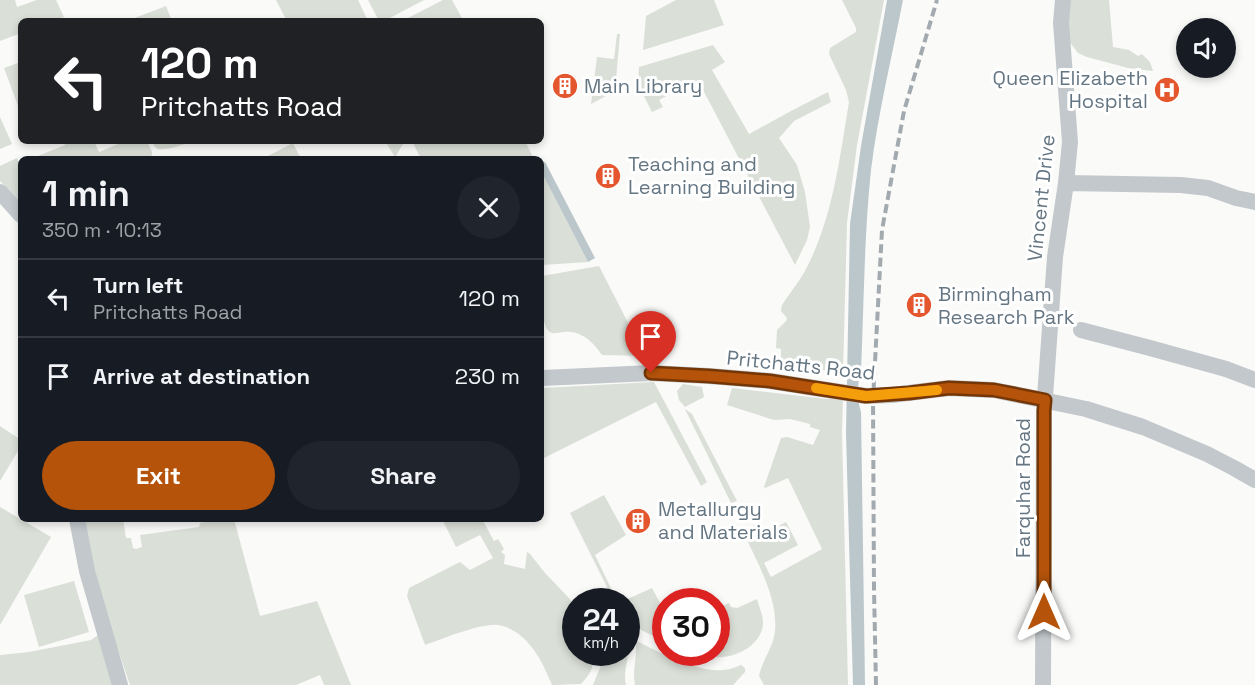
<!DOCTYPE html>
<html lang="en">
<head>
<meta charset="utf-8">
<style>
  body { margin:0; font-family:"Space Grotesk",sans-serif; background:#20242c; color:#f1f3f6; height:100vh; display:flex; flex-direction:column; font-size:22px; white-space:nowrap }
  * { box-sizing:border-box; margin:0 }
  p { font-size:20px; color:#9ea1a6 }
  .icon { flex:none; width:33px; height:33px; fill:none; stroke:currentColor; stroke-width:2; stroke-linecap:round; stroke-linejoin:round }
  .map { position:relative; flex:1; overflow:hidden }
  .sheet { position:absolute; left:18px; top:156px; width:526px; height:366px; display:flex; flex-direction:column; background:#171b24; border-radius:9px; box-shadow:0 3px 9px #0003 }
  .sheet>* { flex:none }
  .top-card { position:absolute; left:18px; top:18px; width:526px; height:126px; border-radius:9px; box-shadow:0 3px 9px #0003; background:#202124; color:#fff; overflow:hidden }
  .fabs { position:absolute; left:1176px; top:18px; display:grid; gap:12px }
  .fabs a { display:grid; place-items:center; width:60px; height:60px; border-radius:50%; background:#171b24; box-shadow:0 3px 9px #0003; font-size:30px }
  .speed { position:absolute; left:562px; top:588px; display:flex; gap:12px; font-size:30px; font-weight:700; text-align:center }
  .speed>* { display:grid; place-content:center; width:78px; height:78px; border-radius:50%; background:#171b24; box-shadow:0 3px 9px #0003; line-height:1 }
  .speed small { font-size:15px; font-weight:400 }
  .speed .limit { border:9px solid #d22; background:#fff; color:#111 }
  .pin { position:absolute; display:grid; place-items:center; width:51px; height:51px; color:#fff; margin:-62px -26px; border-radius:50% 50% 50% 0; rotate:-45deg; box-shadow:0 0 6px #0007 }
  .pin .icon { rotate:45deg }
  .me { position:absolute; width:66px; margin:-33px; rotate:0deg; stroke-linejoin:round; filter:drop-shadow(0 0 4px #0008) }
  .turn { display:flex; align-items:center; gap:21px; height:126px; padding:0 24px; font-size:27px }
  .turn .icon { width:78px; height:78px; stroke-width:2.5 }
  .turn b { display:block; font-size:42px; line-height:51px }
  .round { display:grid; place-items:center; flex:none; width:63px; height:63px; border-radius:32px; background:#20242c }
  .summary { display:flex; align-items:center; justify-content:space-between; height:102px; padding:0 24px }
  h1 { font-size:36px; font-weight:700; line-height:45px }
  .cta { display:flex; gap:12px; margin-top:auto; padding:12px 24px }
  .cta a { flex:1; height:69px; border-radius:36px; background:#b45309; color:#fff; font-size:24px; font-weight:700; line-height:69px; text-align:center }
  .cta a+a { background:#20242c; color:#f1f3f6 }
  ul { padding:0; list-style:none }
  li { display:flex; align-items:center; gap:18px; height:78px; padding:0 24px; border-top:2px solid #363941 }
  li div { flex:1 }
  li b { display:block; font-size:22px }
  li em { font-style:normal }
  .map>svg:first-child { display:block }
</style>
</head>
<body>
<div class="map">
<svg width="1255" height="685" viewBox="0 0 1255 685">
  <rect width="100%" height="100%" fill="#fafaf8"/>
  <path fill="#dadfd7" d="M0,0H15L17,7L37,0H56L64,17L52,21H21V33L0,41Z
    M276,0H358L368,21H287Z
    M368,0H424L384,21H379Z
    M443,0H452L463,20L402,21Z
    M676,0H714L724,25L643,50L646,16Z
    M842,0H884L857,145L847,223L843,372L781,366V349L776,348L777,330L786,321L787,318L781,311L782,305C790,292 801,280 807,267C833,217 840,156 849,102L846,90L829,54L830,48L856,32V28Z
    M1070,0H1109L1113,47L1129,50L1138,56L1142,54L1150,62L1153,71L1128,68L1087,57L1078,53L1068,40Z
    M166,6L172,21H127Z
    M617,34H620L615,91L591,104L597,57L614,59Z
    M713,45L725,62L712,70L749,134L791,111L828,92L831,102L794,121L779,138L797,165L805,192L810,227L807,240L795,265L702,88L694,91L689,84L659,100L663,107L652,112C644,96 637,86 639,67Z
    M21,62V114L4,68Z
    M0,117L12,144L0,149Z
    M64,141H94L99,152L125,141H147L152,152V155L148,159H39L38,156L65,145Z
    M152,141H193C186,144 165,151 158,149C154,147 154,145 152,141Z
    M385,141H405L395,157Z
    M412,141H525L534,159H421Z
    M293,143L301,159H262Z
    M17,158L21,167V203L0,181V166Z
    M542,173L588,262L542,265Z
    M599,266L645,356L602,355C593,342 581,330 564,332C559,332 554,335 550,332C540,326 541,287 542,276Z
    M654,382L707,482L701,486L656,402L542,459V388Z
    M683,384L702,387L704,397L685,407L679,400L677,391Z
    M732,388L827,399L843,397L842,431L848,685H764L759,676C762,661 773,647 775,632C778,597 758,565 745,535L747,529L756,524L762,535L786,522L798,545L764,563L771,577L822,549L788,478L765,488L764,487L781,438L787,437L813,445L820,430L810,427V424L790,419L774,420L727,405Z
    M685,409L692,414L737,501L731,503Z
    M0,426L21,440V446L0,481Z
    M604,495L626,535L595,555L617,601H614L570,513Z
    M0,507L51,537L0,625Z
    M83,519H123L126,538H131L133,548L136,549L142,547L140,535L199,527L200,523L212,520V519H234L260,616L317,601L351,685H324L320,675L296,685H130L112,632L82,524Z
    M442,519H482L494,541L498,539L504,549L501,552L505,555L504,564L525,569L527,552L530,554L545,573L567,596L576,607V652L593,653C592,656 593,659 593,662C593,670 586,679 581,684L552,685C542,660 527,630 498,625C480,623 443,639 425,645L407,596L409,588L460,562L470,570L493,558L480,535L456,547Z
    M74,581L89,632L39,647L24,595Z
    M652,588L666,614V642L645,632L627,622V602L623,601Z
    M757,599C759,607 763,615 763,622C763,645 735,659 715,657C709,657 702,654 696,653L717,652V609L729,603L731,607L737,608Z
    M98,635L116,685H0V655L29,652L91,640Z
    M627,639C632,654 622,669 626,685H593L606,653L627,652Z
    M639,642C660,653 699,673 723,670C729,670 736,667 741,665L745,668V672L733,685H635C632,671 637,658 636,643Z"/>
  <path fill="#bbc7cb" d="M887,0H903C892,57 878,113 871,170C864,237 864,304 861,371C857,383 857,400 861,412L865,685H853L846,433L850,224L861,146Z
    M545,162L595,258L588,262L542,173V164Z"/>
  <g fill="none" stroke-linecap="round" stroke-linejoin="round">
    <path stroke="#c3c8cc" stroke-width="16" d="M1066,183L1181,185L1208,188L1236,198L1255,202
      M0,192L21,215
      M1081,330L1150,348L1226,369L1255,380
      M542,378L651,373L709,376L770,381L866,396L892,395L949,388L994,390L1086,409L1143,427L1207,454L1234,468L1255,480
      M77,519L87,571L120,685
      M1043,685L1044,411L1055,257L1066,183L1070,142L1061,23L1063,0"/>
    <path stroke="#a2aab0" stroke-width="4" stroke-dasharray="9 4.5" stroke-linecap="butt" d="M876,685L874,589L873,400L882,230L904,111L937,0"/>
  </g>
  <g fill="none" stroke-linecap="round" stroke-linejoin="round">
    <g stroke="#753606" stroke-width="15">
      <path id="route" d="M651,373L709,376L770,381L866,396L909,393L949,388L994,390L1045,400L1044,411V612"/>
    </g>
    <use href="#route" stroke="#b45309" stroke-width="10"/>
    <path stroke="#f59e0b" stroke-width="10" d="M816,388L866,396L937,390"/>
  </g>
  <defs>
    <g id="building-disc" transform="scale(1.35)"><circle r="9.5" fill="#e4572e" stroke="#fff"/><path d="M-4-6H4V6H1V3H-1V6H-4ZM-2.5-4.3h1.7v1.8h-1.7ZM.8-4.3h1.7v1.8H.8ZM-2.5-1h1.7V.8h-1.7ZM.8-1h1.7V.8H.8Z" fill="#fff"/></g>
    <g id="hospital-disc" transform="scale(1.35)"><circle r="9.5" fill="#e4572e" stroke="#fff"/><path d="M-5-5h3v3.5h4V-5h3V5h-3V1.5h-4V5h-3Z" fill="#fff"/></g>
  </defs>
  <g fill-rule="evenodd">
    <use href="#building-disc" x="565" y="86"/>
    <use href="#hospital-disc" x="1167" y="90"/>
    <use href="#building-disc" x="608" y="176"/>
    <use href="#building-disc" x="919" y="305"/>
    <use href="#building-disc" x="638" y="521"/>
  </g>
  <g text-anchor="middle" stroke-width="6" stroke-linejoin="round" paint-order="stroke">
    <g font-size="20" fill="#657683" stroke="#fff" text-anchor="start">
      <text x="1148" y="85" text-anchor="end">Queen Elizabeth<tspan x="1148" dy="23">Hospital</tspan></text>
      <text x="584" y="93">Main Library</text>
      <text x="628" y="171">Teaching and<tspan x="628" dy="23">Learning Building</tspan></text>
      <text x="938" y="301">Birmingham<tspan x="938" dy="23">Research Park</tspan></text>
      <text x="658" y="516">Metallurgy<tspan x="658" dy="23">and Materials</tspan></text>
    </g>
    <g font-size="20" fill="#657683" stroke="#fff">
      <text transform="translate(1041 198) rotate(-84)" y="7">Vincent Drive</text>
      <text transform="translate(801 365) rotate(6)" y="7">Pritchatts Road</text>
      <text transform="translate(1023 488) rotate(-90)" y="7">Farquhar Road</text>
    </g>
  </g>
</svg>
<div class="fabs">
<a><svg class="icon" aria-label="sound" viewBox="0 0 24 24"><path d="M4 9h4l5-4v14l-5-4H4zM17 9q2 3 0 6"/></svg></a>
</div>
<div class="speed"><div>24<small>km/h</small></div><div class="limit">30</div></div>
<div class="pin" style="left:651px;top:373px;background:#d93025"><svg class="icon" aria-label="arrive" viewBox="0 0 24 24"><path d="M6 21V4h12l-3 4 3 4H6"/></svg></div>
<svg class="me" style="left:1044px;top:612px" viewBox="-20 -20 40 40"><path d="M0-17L14 15 0 8-14 15z" fill="#b45309" stroke="#fff" stroke-width="4"/></svg>
<div class="top-card">
<div class="turn"><svg class="icon" aria-label="left" viewBox="0 0 24 24"><path d="M17 20v-9H6M10 6l-5 5 5 5"/></svg><div><b>120 m</b>Pritchatts Road</div></div>
</div>
<section class="sheet">
<div class="summary"><div><h1>1 min</h1><p>350 m · 10:13</p></div><a class="round"><svg class="icon" aria-label="close" viewBox="0 0 24 24"><path d="M6 6l12 12M18 6L6 18"/></svg></a></div>
<ul>
<li><svg class="icon" aria-label="left" viewBox="0 0 24 24"><path d="M17 20v-9H6M10 6l-5 5 5 5"/></svg><div><b>Turn left</b><p>Pritchatts Road</p></div><em>120 m</em></li>
<li><svg class="icon" aria-label="arrive" viewBox="0 0 24 24"><path d="M6 21V4h12l-3 4 3 4H6"/></svg><div><b>Arrive at destination</b></div><em>230 m</em></li>
</ul>
<div class="cta"><a>Exit</a><a>Share</a></div>
</section>
</div>
</body>
</html>
